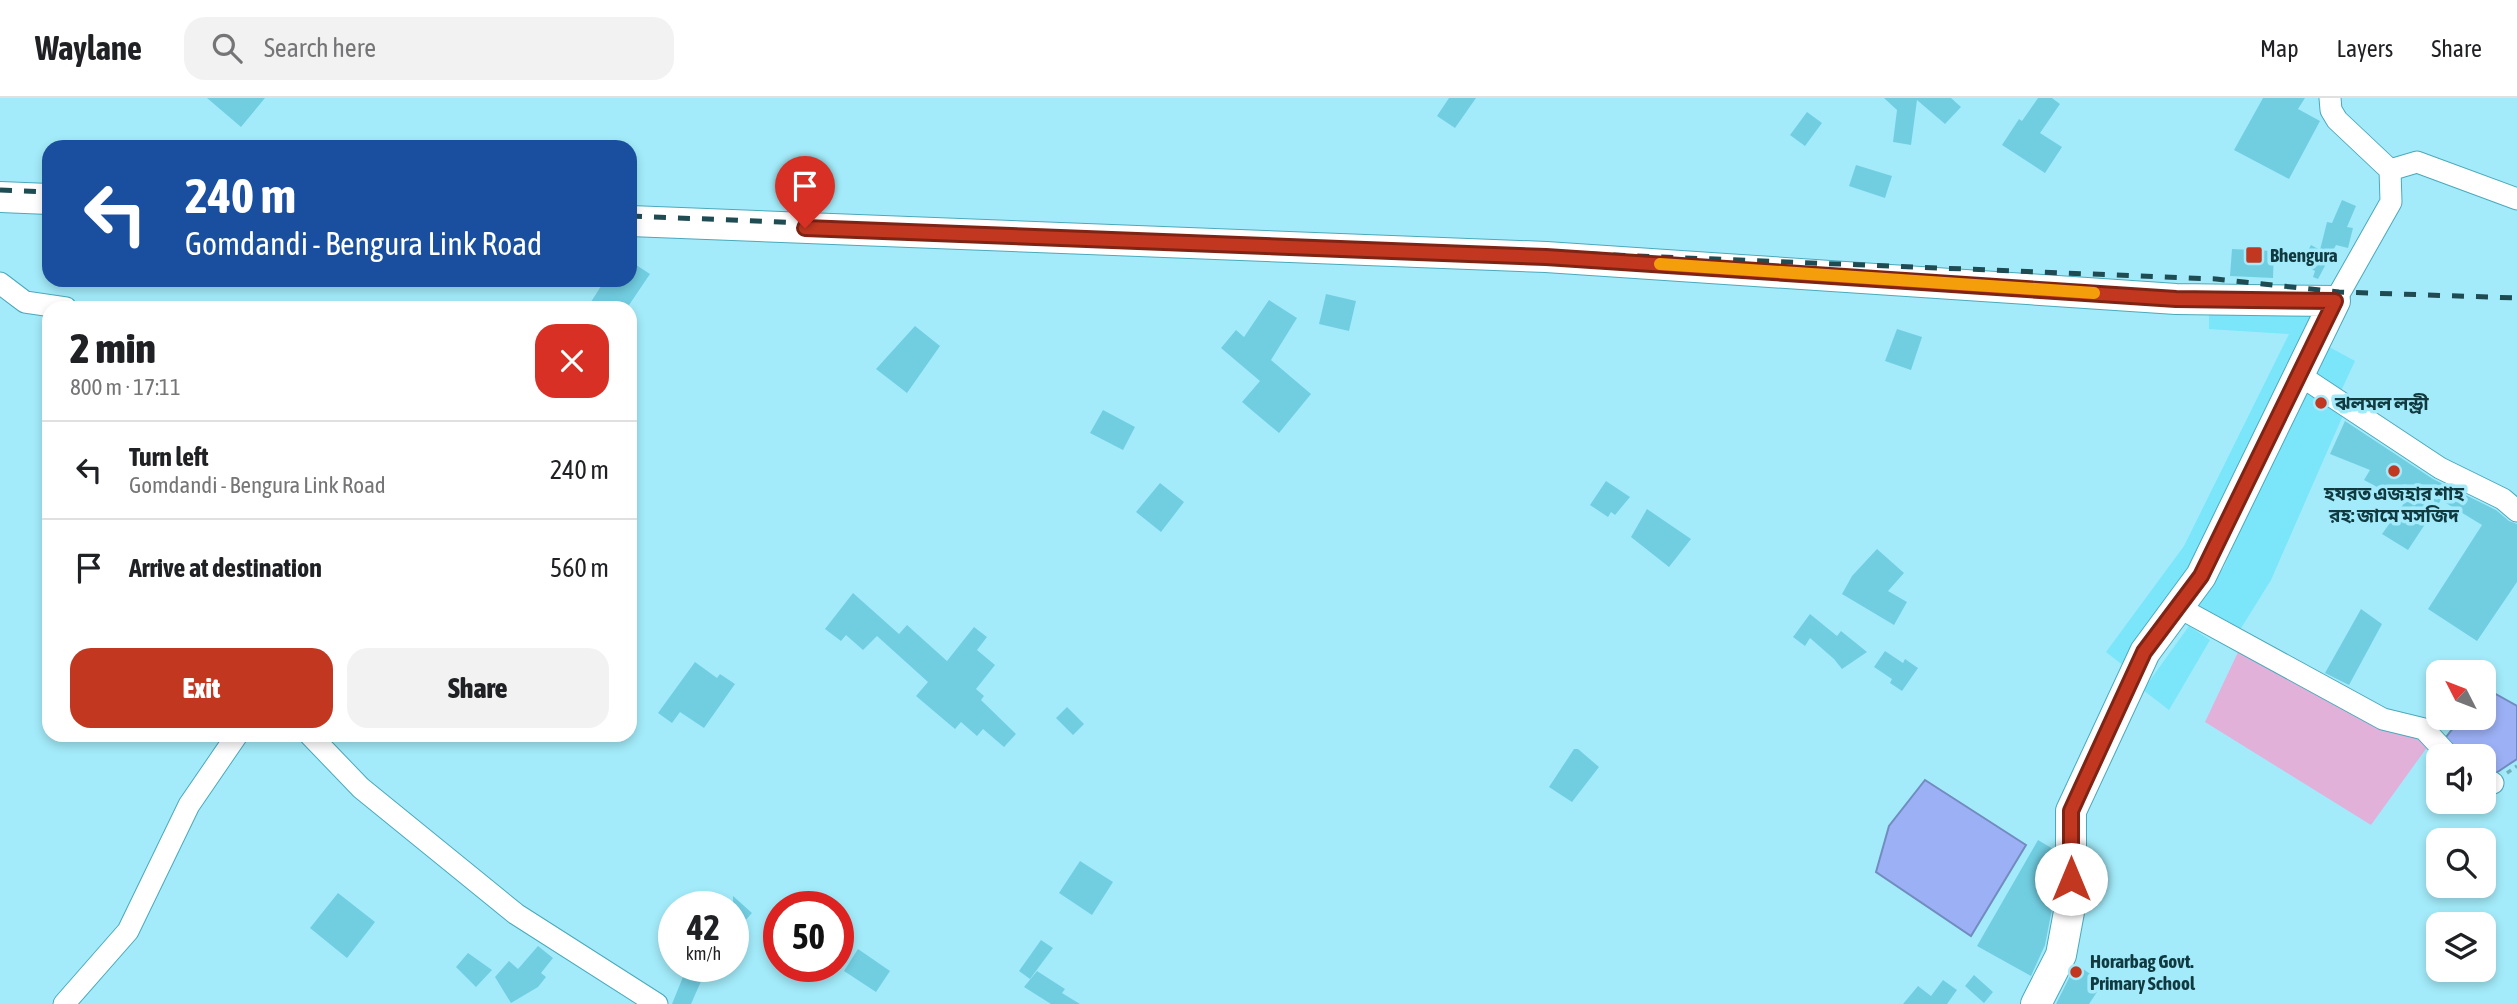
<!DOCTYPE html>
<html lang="en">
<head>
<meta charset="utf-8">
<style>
  body { margin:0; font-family:"Asap Condensed","Noto Sans Bengali",sans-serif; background:#f2f2f2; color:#202124; height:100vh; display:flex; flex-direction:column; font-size:26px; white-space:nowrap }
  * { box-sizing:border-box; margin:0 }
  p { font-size:23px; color:#757577 }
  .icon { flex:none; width:38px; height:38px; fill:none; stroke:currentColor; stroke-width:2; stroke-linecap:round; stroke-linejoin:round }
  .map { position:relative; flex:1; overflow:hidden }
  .sheet { position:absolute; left:42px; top:203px; width:595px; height:441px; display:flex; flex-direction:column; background:#fff; border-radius:21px; box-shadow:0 4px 10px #0003 }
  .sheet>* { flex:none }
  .banner { position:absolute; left:42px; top:42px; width:595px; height:147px; border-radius:21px; box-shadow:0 4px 10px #0003; background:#1a4fa0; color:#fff; overflow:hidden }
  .needle { width:46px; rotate:312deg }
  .controls { position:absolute; left:2426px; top:562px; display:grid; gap:14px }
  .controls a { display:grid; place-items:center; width:70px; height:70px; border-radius:14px; background:#fff; box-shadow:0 4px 10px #0003; font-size:35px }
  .speed { position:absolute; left:658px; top:793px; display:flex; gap:14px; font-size:35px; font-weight:700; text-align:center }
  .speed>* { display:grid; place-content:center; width:91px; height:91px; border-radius:50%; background:#fff; box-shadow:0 4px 10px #0003; line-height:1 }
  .speed small { font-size:18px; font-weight:400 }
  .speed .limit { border:10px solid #d22; background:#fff; color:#111 }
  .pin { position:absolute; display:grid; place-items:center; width:60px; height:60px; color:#fff; margin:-72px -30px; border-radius:50% 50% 50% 0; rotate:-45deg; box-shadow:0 0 7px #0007 }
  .pin .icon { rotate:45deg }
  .me { position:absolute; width:77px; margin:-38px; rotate:0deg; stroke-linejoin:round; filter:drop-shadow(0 0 5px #0008) }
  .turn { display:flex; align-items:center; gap:24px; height:147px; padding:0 28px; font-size:32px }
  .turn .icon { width:91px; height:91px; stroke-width:2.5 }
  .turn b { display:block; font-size:49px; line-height:60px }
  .round { display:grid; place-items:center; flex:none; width:74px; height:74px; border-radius:21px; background:#f2f2f2 }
  .headline { display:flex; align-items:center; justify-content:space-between; height:119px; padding:0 28px }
  h1 { font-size:42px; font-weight:800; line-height:52px }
  .cta { display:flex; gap:14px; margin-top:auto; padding:14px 28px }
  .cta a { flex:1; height:80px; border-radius:21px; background:#c23720; color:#fff; font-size:28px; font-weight:800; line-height:80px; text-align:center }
  .cta a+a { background:#f2f2f2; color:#202124 }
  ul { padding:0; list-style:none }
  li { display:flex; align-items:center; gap:21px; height:98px; padding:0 28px; border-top:2px solid #e0e0e0 }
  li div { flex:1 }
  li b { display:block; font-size:26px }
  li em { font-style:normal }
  header { display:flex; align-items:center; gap:42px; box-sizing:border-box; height:98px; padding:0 35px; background:#fff; border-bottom:2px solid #e0e0e0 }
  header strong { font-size:33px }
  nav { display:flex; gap:38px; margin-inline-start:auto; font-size:24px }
  .search { width:490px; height:63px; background:#f2f2f2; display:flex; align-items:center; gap:18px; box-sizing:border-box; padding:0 24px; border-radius:21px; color:#757577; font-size:26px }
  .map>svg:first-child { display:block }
</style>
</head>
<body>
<header>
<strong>Waylane</strong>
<div class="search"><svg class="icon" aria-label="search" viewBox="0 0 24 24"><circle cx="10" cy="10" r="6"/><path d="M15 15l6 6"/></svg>Search here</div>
<nav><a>Map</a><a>Layers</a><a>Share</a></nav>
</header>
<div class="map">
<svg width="2517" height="906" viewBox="0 0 2517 906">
  <rect width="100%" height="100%" fill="#a3ebfa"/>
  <path fill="#7be5fa" d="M2209,212L2324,213L2195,477L2129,572L2106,554L2184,448L2289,236L2209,231Z
    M2320,244L2355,263L2340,295L2308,274Z
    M2303,289L2344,315L2271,482L2238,535L2195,510L2224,469Z
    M2189,528L2210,542L2169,612L2143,592Z"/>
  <path fill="#e2b1da" d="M2239,552L2419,639L2428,648L2371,727L2205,624Z"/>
  <path fill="#9cb0f6" stroke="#728cbf" stroke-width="2" d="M2485,590L2517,608V661L2493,677L2483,673V658H2457L2443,643L2461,620H2483Z
    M1925,682L2026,747L1971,838L1876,774L1889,728Z"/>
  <path fill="#71cee1" d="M207,0H265L241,29Z
    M1449,0H1476L1455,30L1437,18Z
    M1884,0H1951L1961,9L1945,26L1917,2L1911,47L1893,44L1897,12Z
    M2038,0H2052L2060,6L2040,35L2062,49L2045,75L2002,47L2019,21L2022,23Z
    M2263,0H2305L2298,11L2320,23L2289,81L2234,52Z
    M1807,14L1822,25L1805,48L1790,37Z
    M1856,67L1892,78L1885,100L1849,88Z
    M2342,102L2356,108L2347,129L2353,130L2348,150L2336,147L2318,181L2313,179L2315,173L2301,165L2311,147L2320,152L2327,124L2332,125Z
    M2232,151L2274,153L2273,180L2230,178Z
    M630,163L650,176L627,210H587L605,182H630Z
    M1326,196L1356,203L1349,233L1319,226Z
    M1269,202L1297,220L1271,262L1311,296L1279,335L1242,304L1260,283L1221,250L1236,232L1244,239Z
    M915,228L940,248L907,295L876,271Z
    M1897,231L1922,239L1911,272L1885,263Z
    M1103,312L1135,329L1123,352L1090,335Z
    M2345,323L2433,381L2496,412L2509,423L2517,426V484L2477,543L2428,511L2482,427L2441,402L2408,452L2382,436L2405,404L2364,382L2370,372L2330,356Z
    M1606,383L1630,399L1615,417L1611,414L1608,419L1590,407Z
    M1160,385L1184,404L1161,434L1136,414Z
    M1647,411L1691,441L1669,469L1631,439Z
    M1877,451L1904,475L1888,493L1907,504L1894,527L1842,496L1852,478Z
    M853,495L899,536L907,527L947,563L974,529L987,539L977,552L995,567L976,591L984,598L981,602L1016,636L1004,649L983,631L977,638L961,624L955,631L916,598L928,584L877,538L863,552L846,537L841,543L825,531Z
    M2361,511L2382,526L2349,587L2325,575Z
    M1810,516L1837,538L1841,533L1867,554L1842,571L1834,561L1810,540L1805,548L1793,539Z
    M1885,553L1903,565L1905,561L1918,570L1902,593L1890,585L1892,581L1874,569Z
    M695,564L717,580L720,576L735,586L704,630L680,614L672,625L658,615Z
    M1067,609L1084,626L1073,637L1056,620Z
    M1574,651H1578L1599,669L1572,704L1549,689Z
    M2038,742L2053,751L2054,801L2045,847L2031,878L1977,848Z
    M1080,763L1113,784L1092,817L1059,795Z
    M338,795L375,824L347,860L310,830Z
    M733,798L752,815L733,836Z
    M1041,842L1053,850L1030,881L1019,873Z
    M538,848L553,860L541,875L546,879L538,889L511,905L495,879L509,863L518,871Z
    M858,851L890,873L876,894L844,873Z
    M468,855L492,872L476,889L456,869Z
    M2076,866L2103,885L2089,906H2056Z
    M1037,873L1065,891L1062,895L1080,906H1051L1024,889Z
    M685,874L702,881L691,906H672Z
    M1974,877L1993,894L1984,905L1965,888Z
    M1943,882L1957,892L1947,906H1903L1918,888L1931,898Z"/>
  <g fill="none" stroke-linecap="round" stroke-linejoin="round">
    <g stroke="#4aa9bb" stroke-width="23">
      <path id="minor" d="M2330,0L2331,12L2337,22L2390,72L2391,104L2335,203
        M2390,72L2417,64L2517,101
        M0,185L25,204L66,210
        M2298,276L2440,370L2503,401L2517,413
        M2178,509L2383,621L2424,631L2449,658
        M310,637L361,690L516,816L657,906
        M2483,680L2493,685
        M64,906L128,833L189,707L237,637"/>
    </g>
    <g stroke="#4aa9bb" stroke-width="32">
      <path id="secondary" d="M0,99L49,101
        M630,123L1546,159L2176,201L2335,203L2201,478L2145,554L2071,713V803L2061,857L2036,906"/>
    </g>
    <path stroke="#72b0bc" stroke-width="3.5" stroke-dasharray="5 5" stroke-linecap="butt" d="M2507,675L2517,668"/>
    <use href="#minor" stroke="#fff" stroke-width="21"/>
    <use href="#secondary" stroke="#fff" stroke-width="30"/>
    <path stroke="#1f4b53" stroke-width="5" stroke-dasharray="12 12" stroke-linecap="butt" d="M0,92L49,94
      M630,118L2216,181L2339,194L2517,200"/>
  </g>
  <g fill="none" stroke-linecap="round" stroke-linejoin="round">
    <g stroke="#7e2415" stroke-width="18">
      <path id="route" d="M805,130L1546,159L2176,201L2335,203L2201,478L2144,554L2081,691L2071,713V781"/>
    </g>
    <use href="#route" stroke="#c23720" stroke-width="12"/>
    <path stroke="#f59e0b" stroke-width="12" d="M1660,166L2094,195"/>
  </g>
  <g fill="#c23720" stroke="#a3ebfa" stroke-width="2.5">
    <rect x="2245" y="148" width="18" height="18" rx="3.5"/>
    <circle cx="2321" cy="305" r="7"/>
    <circle cx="2394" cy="373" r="7"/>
    <circle cx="2076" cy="874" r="7"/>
  </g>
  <g text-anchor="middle" stroke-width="7" stroke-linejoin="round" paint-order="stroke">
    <g font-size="19" font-weight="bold" fill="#103940" stroke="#a3ebfa" text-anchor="start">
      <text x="2270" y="164">Bhengura</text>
      <text x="2335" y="312">ঝলমল লন্ড্রী</text>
      <text x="2394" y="402" text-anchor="middle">হযরত এজহার শাহ<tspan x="2394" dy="22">রহ: জামে মসজিদ</tspan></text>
      <text x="2090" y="870">Horarbag Govt.<tspan x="2090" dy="22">Primary School</tspan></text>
    </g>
  </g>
</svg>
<div class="controls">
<a><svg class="needle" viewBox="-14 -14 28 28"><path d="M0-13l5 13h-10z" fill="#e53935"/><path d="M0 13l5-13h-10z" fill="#757577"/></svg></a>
<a><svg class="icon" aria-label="sound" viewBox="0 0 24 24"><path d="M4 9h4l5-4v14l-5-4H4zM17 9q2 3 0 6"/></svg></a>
<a><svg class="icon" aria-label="search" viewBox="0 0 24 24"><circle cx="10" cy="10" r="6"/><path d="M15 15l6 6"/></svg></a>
<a><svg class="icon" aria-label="layers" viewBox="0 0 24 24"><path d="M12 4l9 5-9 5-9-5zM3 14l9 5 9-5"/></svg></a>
</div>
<div class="speed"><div>42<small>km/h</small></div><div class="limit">50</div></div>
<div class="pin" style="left:805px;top:130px;background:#d93025"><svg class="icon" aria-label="arrive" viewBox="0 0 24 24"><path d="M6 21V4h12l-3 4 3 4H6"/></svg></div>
<svg class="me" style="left:2071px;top:781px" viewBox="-20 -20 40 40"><circle r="19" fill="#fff"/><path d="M0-13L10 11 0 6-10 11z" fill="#c23720"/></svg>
<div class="banner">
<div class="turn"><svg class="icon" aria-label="left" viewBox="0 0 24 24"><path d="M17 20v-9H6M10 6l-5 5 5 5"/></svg><div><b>240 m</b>Gomdandi - Bengura Link Road</div></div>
</div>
<section class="sheet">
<div class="headline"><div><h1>2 min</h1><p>800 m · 17:11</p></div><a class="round" style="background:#d93025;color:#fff"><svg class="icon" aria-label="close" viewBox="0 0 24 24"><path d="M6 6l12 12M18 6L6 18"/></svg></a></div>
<ul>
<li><svg class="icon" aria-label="left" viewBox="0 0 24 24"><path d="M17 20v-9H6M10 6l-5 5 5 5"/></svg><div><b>Turn left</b><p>Gomdandi - Bengura Link Road</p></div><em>240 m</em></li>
<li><svg class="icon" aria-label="arrive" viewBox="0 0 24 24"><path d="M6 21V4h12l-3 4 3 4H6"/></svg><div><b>Arrive at destination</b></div><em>560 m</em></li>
</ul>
<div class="cta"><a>Exit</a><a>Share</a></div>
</section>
</div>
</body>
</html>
